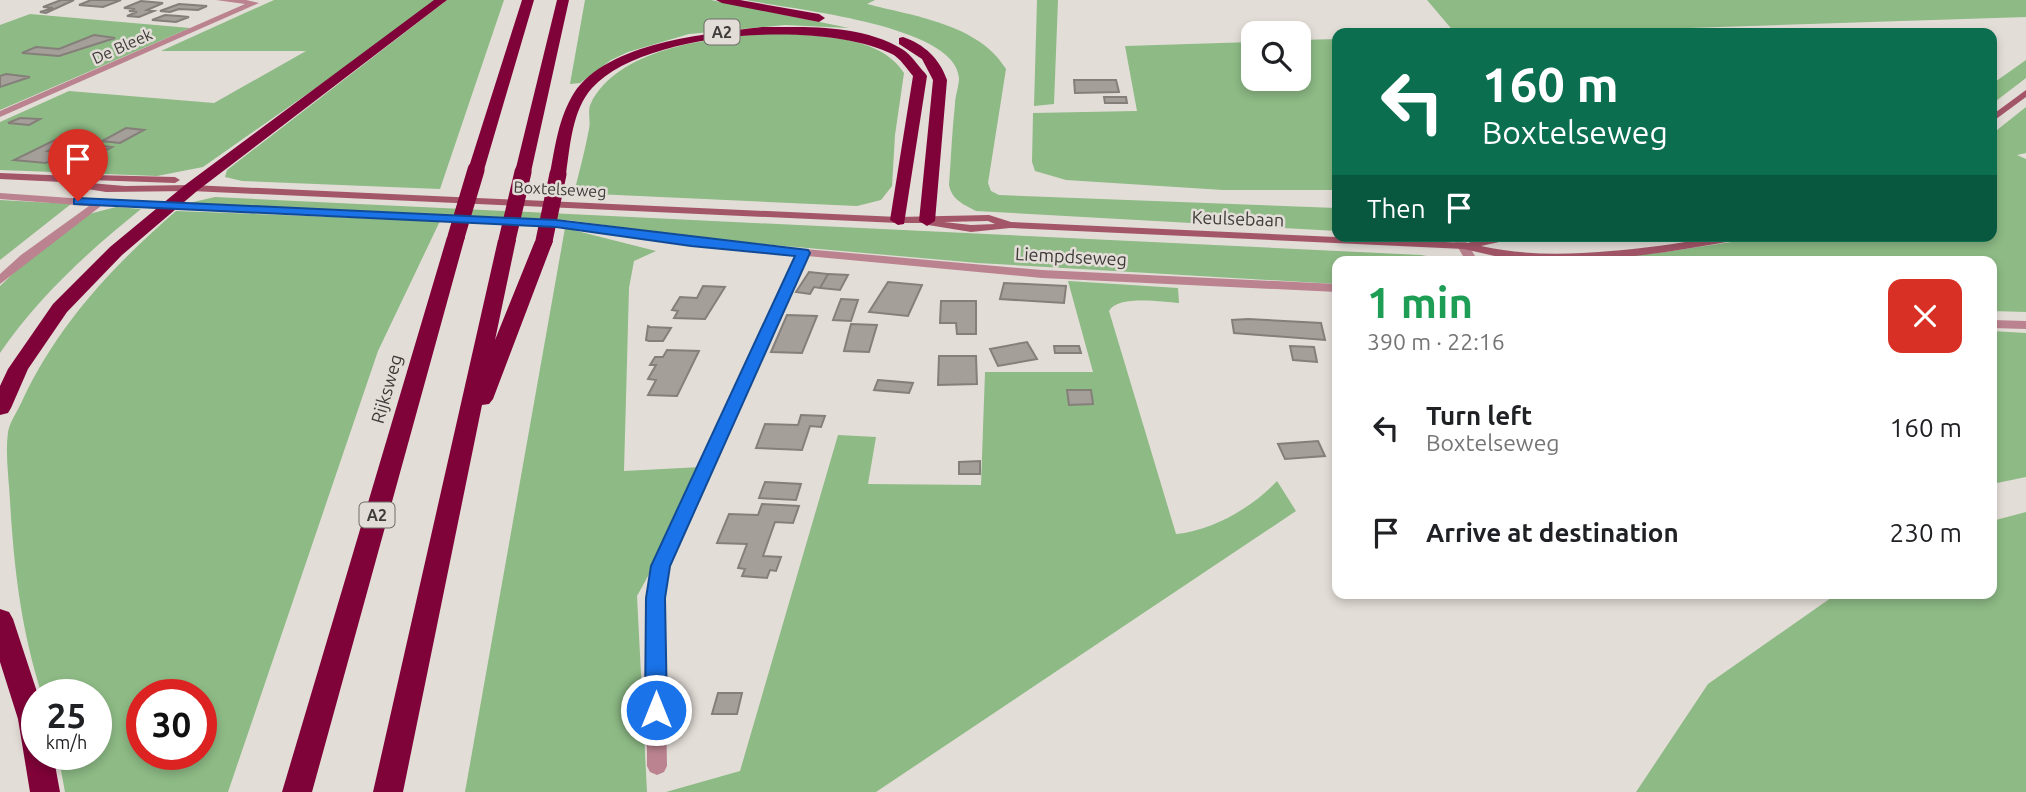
<!DOCTYPE html>
<html lang="en">
<head>
<meta charset="utf-8">
<style>
  body { margin:0; font-family:Ubuntu,sans-serif; background:#f6f6f6; color:#202124; height:100vh; display:flex; flex-direction:column; font-size:26px; white-space:nowrap }
  * { box-sizing:border-box; margin:0 }
  p { font-size:23px; color:#757577 }
  .icon { flex:none; width:38px; height:38px; fill:none; stroke:currentColor; stroke-width:2; stroke-linecap:round; stroke-linejoin:round }
  .map { position:relative; flex:1; overflow:hidden }
  .details { position:absolute; left:1332px; top:256px; width:665px; height:343px; display:flex; flex-direction:column; background:#fff; border-radius:14px; box-shadow:0 4px 10px #0003 }
  .details>* { flex:none }
  .hud { position:absolute; left:1332px; top:28px; width:665px; height:214px; border-radius:14px; box-shadow:0 4px 10px #0003; background:#0b6e4f; color:#fff; overflow:hidden }
  .tools { position:absolute; left:1241px; top:21px; display:grid; gap:14px }
  .tools a { display:grid; place-items:center; width:70px; height:70px; border-radius:14px; background:#fff; box-shadow:0 4px 10px #0003; font-size:35px }
  .speed { position:absolute; left:21px; top:679px; display:flex; gap:14px; font-size:35px; font-weight:700; text-align:center }
  .speed>* { display:grid; place-content:center; width:91px; height:91px; border-radius:50%; background:#fff; box-shadow:0 4px 10px #0003; line-height:1 }
  .speed small { font-size:18px; font-weight:400 }
  .speed .limit { border:10px solid #d22; background:#fff; color:#111 }
  .pin { position:absolute; display:grid; place-items:center; width:60px; height:60px; color:#fff; margin:-72px -30px; border-radius:50% 50% 50% 0; rotate:-45deg; box-shadow:0 0 7px #0007 }
  .pin .icon { rotate:45deg }
  .me { position:absolute; width:77px; margin:-38px; rotate:0deg; stroke-linejoin:round; filter:drop-shadow(0 0 5px #0008) }
  .turn { display:flex; align-items:center; gap:24px; height:147px; padding:0 35px; font-size:32px }
  .turn .icon { width:91px; height:91px; stroke-width:2.5 }
  .turn b { display:block; font-size:49px; line-height:60px }
  .then { display:flex; align-items:center; height:66px; padding:0 35px; background:#0003; gap:14px; font-size:26px }
  .round { display:grid; place-items:center; flex:none; width:74px; height:74px; border-radius:14px; background:#f6f6f6 }
  .overview { display:flex; align-items:center; justify-content:space-between; height:119px; padding:0 35px }
  h1 { font-size:42px; font-weight:600; line-height:52px; color:#1e9e55 }
  ul { padding:0; list-style:none }
  li { display:flex; align-items:center; gap:21px; height:105px; padding:0 35px }
  li div { flex:1 }
  li b { display:block; font-size:26px }
  li em { font-style:normal }
  .map>svg:first-child { display:block }
</style>
</head>
<body>
<div class="map">
<svg width="2026" height="792" viewBox="0 0 2026 792">
  <rect width="100%" height="100%" fill="#e3ddd7"/>
  <path fill="#8dba85" fill-rule="evenodd" d="M274,0H437L410,22L203,167L157,176L0,170V122L69,91L214,103L306,51H161Z
    M447,0H504L440,189L242,181L225,177L227,170Z
    M585,0H711L849,28L785,25L689,34L628,52L611,60L580,83L570,84Z
    M746,0H875L867,4C913,16 979,24 1006,69L988,183L991,191L999,195L1337,208V231L976,211C963,204 952,200 949,185C951,158 952,131 955,104C955,96 959,86 959,78C956,24 788,9 746,0Z
    M1037,0H1058L1054,104L1034,106Z
    M1427,0H2026V17L1537,33H1455Z
    M30,14L190,28L0,110V25Z
    M781,33C821,37 880,35 904,73L895,135L892,186L881,200L857,206L574,193C579,172 585,151 589,129C591,121 587,111 591,103C621,44 723,36 781,33Z
    M1337,39V190H1223L1066,180L1035,171L1032,162L1033,113L1137,111L1125,46L1253,42V79H1298L1299,40Z
    M2026,60V78L1992,104V84Z
    M2026,107V153L2017,155L2026,159V312L1992,311V261H1511L1589,259L1658,253L1772,236H1992V134Z
    M215,197L1421,255L1452,261H1337V284L978,263L717,240L567,220L189,203Z
    M0,200L71,204L0,260Z
    M116,207L141,209C89,251 38,297 0,353V286L22,265L89,214Z
    M176,211L440,221L378,351L228,792H65L58,754H96V695H42C21,629 14,569 10,501C9,479 5,455 8,432C10,421 19,409 23,399C59,323 114,265 176,211ZM142,695H201V754H142Z
    M565,228L656,251L634,261L629,288L624,471L701,467L664,547L637,596L647,792H465Z
    M1068,281L1178,288L1179,303C1162,302 1118,295 1109,311L1176,534C1212,531 1253,507 1277,481L1296,511L876,792H666L740,771L838,435L876,437L868,484L981,485L985,372H1093Z
    M1992,331L2026,333V477L1992,484Z
    M2026,512V792H1636L1708,684L1838,593H1992V521Z"/>
  <path fill="#a59f9a" stroke="#857f7a" stroke-width="2" d="M61,0H74L46,13L40,12L53,8L43,7Z
    M91,0H121L103,7L79,5Z
    M141,1L163,3L147,10L154,11L139,17L127,16L137,12L129,11L135,9L124,8Z
    M179,4L207,6L198,10L179,9L170,12L160,11Z
    M165,15L179,16L189,17L176,22L152,20Z
    M94,35L115,38L59,56L22,53L36,47L59,49Z
    M6,74L30,77L0,87V76Z
    M1074,80H1116L1119,92L1075,93Z
    M1104,97H1126L1127,103H1105Z
    M20,118L40,119L29,125L8,123Z
    M126,128L144,130L120,143L102,141Z
    M61,137L75,138L48,151L65,152L46,163L14,160Z
    M94,145L112,147L96,155L78,153Z
    M809,272L828,274L820,288L814,287L810,294L796,292Z
    M828,274L848,275L840,290L820,288Z
    M888,282L922,285L908,316L869,312Z
    M1004,283L1066,286L1064,303L1000,299Z
    M703,286L725,287L705,319L674,318L678,311L672,310L680,297L697,298Z
    M841,299L858,300L851,321L833,320Z
    M941,301H976V334H957L956,323H940Z
    M787,315L817,316L802,353L771,352Z
    M1248,319L1321,323L1325,340L1234,333L1232,320Z
    M851,324L877,325L869,352L844,351Z
    M648,326L650,327L671,328L663,341H649L646,340Z
    M1027,342L1037,359L998,366L990,349Z
    M1054,346H1079L1081,353H1055Z
    M1290,346L1314,347L1317,362L1293,360Z
    M667,350L699,351L677,396L648,395L656,380L648,379L656,365H650L655,357H663Z
    M939,356H976L977,384L938,385Z
    M878,380L913,383L909,393L874,390Z
    M1067,390H1091L1093,404L1069,405Z
    M801,415L825,416L821,427L810,426L802,450L756,448L765,424L798,425Z
    M1318,441L1325,456L1285,459L1278,444Z
    M980,461V474H959V462Z
    M765,482L801,484L796,500L759,498Z
    M762,504L799,506L793,523L775,522L763,556L781,557L776,571L770,570L767,578L742,576L745,569L738,568L747,544L717,543L729,514L758,515Z
    M718,693H742L737,714H712Z"/>
  <g fill="none" stroke-linecap="round" stroke-linejoin="round">
    <path fill="#ba838f" fill-rule="evenodd" d="M216,0H246L259,3L0,117V111L245,4Z
      M0,193L99,200L557,220L691,239L1042,270L1337,284V292L1042,278L807,256L668,567L664,598L667,766L664,772L657,775L650,772L647,766L646,598L652,567L796,255L691,245L557,226L101,206L0,284V274L21,255L89,206L0,199Z
      M1451,236H1463L1478,261H1466Z
      M1992,320L2026,321V329L1992,328Z"/>
    <path fill="#a45669" fill-rule="evenodd" d="M2026,90V97L1992,122V115Z
      M0,173L73,176L77,177L78,182L125,186L191,185L898,217L989,215L1011,222L1467,243L1496,236H1591L1585,239L1499,242L1481,246C1538,259 1600,253 1658,246C1688,242 1718,236 1749,236L1743,239C1666,253 1585,267 1506,258C1492,256 1478,252 1464,249L1010,228L971,232L928,225L927,223H898L191,191L106,192L75,187L62,182L0,179ZM988,221L995,224L971,225L944,222Z
      M94,175L175,177L180,180L175,183L90,180V176Z"/>
    <path fill="#7f0338" fill-rule="evenodd" d="M434,0H447L197,191L122,255L67,312L28,369L11,408L8,413L0,415V386L8,369L53,304L110,247L185,185Z
      M522,0H534L484,170L476,175L471,173L468,170Z
      M557,0H569L531,172L523,177L515,172Z
      M716,0H740L819,14L825,18L819,22L722,3Z
      M762,27C807,27 861,24 902,49C911,54 918,66 925,73L927,76L904,224L898,225L890,220L913,76C907,69 900,58 892,54C824,20 645,30 592,88C572,110 570,147 566,174L564,177H552L550,174C555,146 559,117 574,93C608,42 706,34 762,27Z
      M903,37C924,44 940,59 947,80L935,221L927,226L919,221L933,80L922,59L899,44V38Z
      M456,232L465,237L312,792H282L447,237Z
      M507,235L516,240L495,340L535,241L544,236L553,241L493,399L489,404L482,405L403,792H373L498,240Z
      M0,609L9,612L13,619L38,695L37,754H53L60,792H30L18,719L0,662Z"/>
    <path stroke="#7f0338" stroke-width="17" d="M456,237L476,170
      M507,240L523,172
      M544,241L558,174"/>
  </g>
  <path fill="#1a73e8" stroke="#114b97" stroke-width="2" d="M78,198L556,220L808,250L810,253L670,566L665,598L667,710L664,717L656,720L648,717L645,710L646,598L651,566L795,256L691,246L556,227L74,204V199Z"/>
  <g text-anchor="middle" stroke-width="5" stroke-linejoin="round" paint-order="stroke">
    <g fill="#e3ddd7" stroke="#706c68" stroke-width="2">
      <rect x="704.5" y="19.5" width="35" height="25" rx="5"/>
      <rect x="359.5" y="502.5" width="35" height="25" rx="5"/>
    </g>
    <g font-size="16" font-weight="bold" fill="#3e3b39">
      <text x="722" y="38">A2</text>
      <text x="377" y="521">A2</text>
    </g>
    <g font-size="16" fill="#3e3b39" stroke="#e3ddd7">
      <text transform="translate(122 46) rotate(-24)" y="6">De Bleek</text>
      <text transform="translate(560 189) rotate(3)" y="6">Boxtelseweg</text>
    </g>
    <g font-size="18" fill="#3e3b39" stroke="#e3ddd7">
      <text transform="translate(1238 219) rotate(2)" y="6">Keulsebaan</text>
      <text transform="translate(1071 257) rotate(3)" y="6">Liempdseweg</text>
      <text transform="translate(387 389) rotate(-74)" y="6">Rijksweg</text>
    </g>
  </g>
</svg>
<div class="tools">
<a><svg class="icon" aria-label="search" viewBox="0 0 24 24"><circle cx="10" cy="10" r="6"/><path d="M15 15l6 6"/></svg></a>
</div>
<div class="speed"><div>25<small>km/h</small></div><div class="limit">30</div></div>
<div class="pin" style="left:78px;top:201px;background:#d93025"><svg class="icon" aria-label="arrive" viewBox="0 0 24 24"><path d="M6 21V4h12l-3 4 3 4H6"/></svg></div>
<svg class="me" style="left:656px;top:710px" viewBox="-20 -20 40 40"><circle r="17" fill="#1a73e8" stroke="#fff" stroke-width="3"/><path d="M0-11L8 9 0 5-8 9z" fill="#fff"/></svg>
<div class="hud">
<div class="turn"><svg class="icon" aria-label="left" viewBox="0 0 24 24"><path d="M17 20v-9H6M10 6l-5 5 5 5"/></svg><div><b>160 m</b>Boxtelseweg</div></div>
<div class="then">Then<svg class="icon" aria-label="arrive" viewBox="0 0 24 24"><path d="M6 21V4h12l-3 4 3 4H6"/></svg></div>
</div>
<section class="details">
<div class="overview"><div><h1>1 min</h1><p>390 m · 22:16</p></div><a class="round" style="background:#d93025;color:#fff"><svg class="icon" aria-label="close" viewBox="0 0 24 24"><path d="M6 6l12 12M18 6L6 18"/></svg></a></div>
<ul>
<li><svg class="icon" aria-label="left" viewBox="0 0 24 24"><path d="M17 20v-9H6M10 6l-5 5 5 5"/></svg><div><b>Turn left</b><p>Boxtelseweg</p></div><em>160 m</em></li>
<li><svg class="icon" aria-label="arrive" viewBox="0 0 24 24"><path d="M6 21V4h12l-3 4 3 4H6"/></svg><div><b>Arrive at destination</b></div><em>230 m</em></li>
</ul>
</section>
</div>
</body>
</html>
